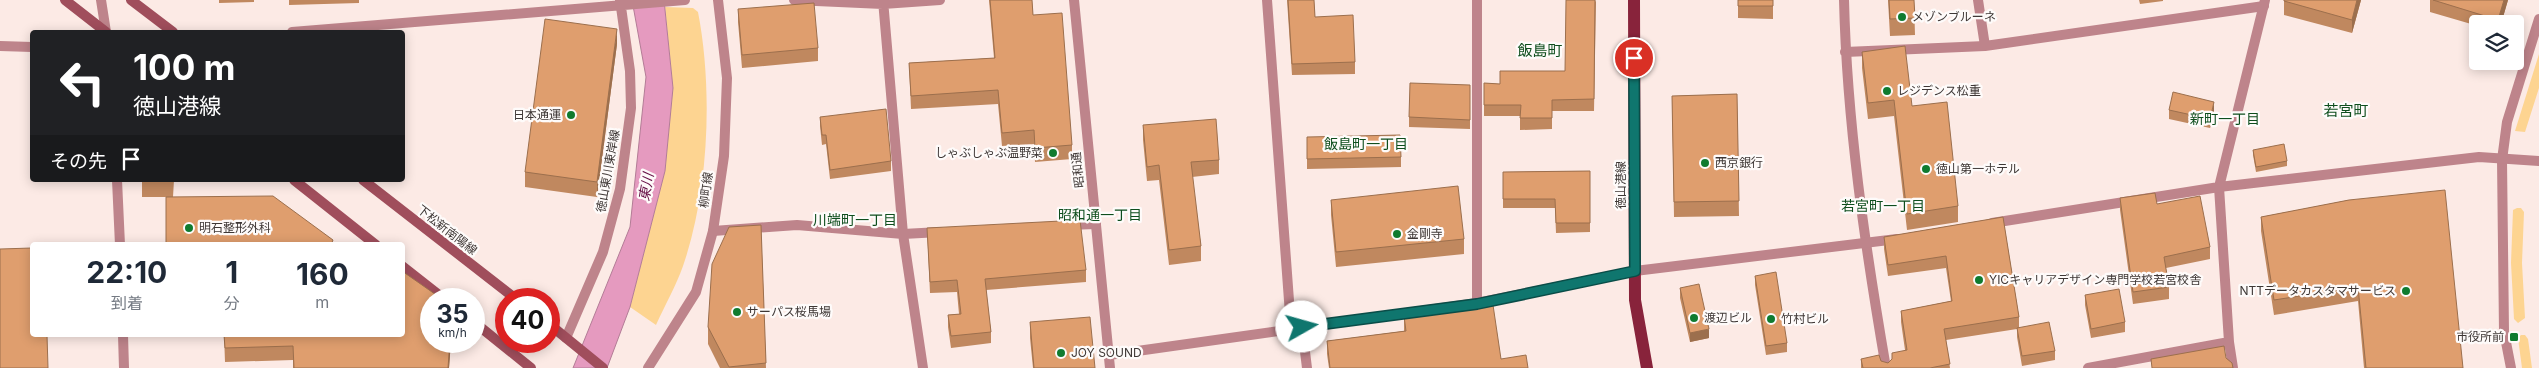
<!DOCTYPE html>
<html lang="ja">
<head>
<meta charset="utf-8">
<style>
  body { margin:0; font-family:Inter,"Noto Sans JP",sans-serif; background:#f2f2f3; color:#1f2937; height:100vh; display:flex; flex-direction:column; font-size:19px; white-space:nowrap }
  * { box-sizing:border-box; margin:0 }
  p { font-size:16px; color:#747a83 }
  .icon { flex:none; width:28px; height:28px; fill:none; stroke:currentColor; stroke-width:2; stroke-linecap:round; stroke-linejoin:round }
  .map { position:relative; flex:1; overflow:hidden }
  .panel { position:absolute; left:30px; top:242px; width:375px; height:95px; display:flex; flex-direction:column; background:#fff; border-radius:5px; box-shadow:0 2px 12px #0003 }
  .panel>* { flex:none }
  .banner { position:absolute; left:30px; top:30px; width:375px; height:152px; border-radius:5px; box-shadow:0 2px 12px #0003; background:#202124; color:#fff; overflow:hidden }
  .tools { position:absolute; left:2469px; top:15px; display:grid; gap:10px }
  .tools a { display:grid; place-items:center; width:55px; height:55px; border-radius:5px; background:#fff; box-shadow:0 2px 12px #0003; font-size:25px }
  .speed { position:absolute; left:420px; top:288px; display:flex; gap:10px; font-size:25px; font-weight:700; text-align:center }
  .speed>* { display:grid; place-content:center; width:65px; height:65px; border-radius:50%; background:#fff; box-shadow:0 2px 12px #0003; line-height:1 }
  .speed small { font-size:12px; font-weight:400 }
  .speed .limit { border:8px solid #d22; background:#fff; color:#111 }
  .pin { position:absolute; display:grid; place-items:center; width:42px; height:42px; color:#fff; margin:-21px; border:2px solid #fff; border-radius:50%; box-shadow:0 1px 5px #0007 }
  .me { position:absolute; width:55px; margin:-28px; rotate:83deg; stroke-linejoin:round; filter:drop-shadow(0 0 4px #0008) }
  .turn { display:flex; align-items:center; gap:18px; height:105px; padding:0 20px; font-size:22px }
  .turn .icon { width:65px; height:65px; stroke-width:2.5 }
  .turn b { display:block; font-size:35px; line-height:42px }
  .then { display:flex; align-items:center; height:48px; padding:0 20px; background:#0003; gap:10px; font-size:19px }
  .eta { display:flex; justify-content:space-evenly; align-items:center; height:85px; text-align:center }
  .eta b { font-size:30px; font-weight:700; line-height:35px }
  .map>svg:first-child { display:block }
</style>
</head>
<body>
<div class="map">
<svg width="2539" height="368" viewBox="0 0 2539 368">
  <rect width="100%" height="100%" fill="#fceae5"/>
  <path fill="#fdd491" d="M665,7L693,8L698,12C713,89 709,191 683,266C676,286 665,305 656,325L630,307L665,171L673,88Z
    M2539,54V88L2525,132L2515,131Z
    M2517,208H2521L2524,212L2522,263L2525,318L2518,323L2514,319L2511,263L2513,210Z
    M2521,335H2525L2528,339L2532,368H2522L2518,338Z"/>
  <path fill="#e59abf" stroke="#b37c96" d="M632,0H664L673,88L665,171L630,307L607,368H573L630,227L646,77Z"/>
  <g fill="none" stroke-linecap="round" stroke-linejoin="round">
    <path stroke="#be848b" stroke-width="10" d="M794,0L883,4L940,0
      M883,0L903,234L923,368
      M1267,0L1291,328
      M1844,0C1847,124 1865,246 1886,368
      M1978,0L1985,46
      M292,32L685,0
      M0,46L32,47
      M1845,52L1985,46L2264,6
      M2219,187L2229,342L2233,368
      M1067,225L1096,224
      M713,231L797,225L903,234L940,232
      M1477,303V0
      M1302,327L1307,368
      M566,338L603,252L620,189L631,108L630,71L620,0
      M2088,368L2229,342
      M2511,368L2504,332L2502,160L2507,122L2539,19"/>
    <path stroke="#be848b" stroke-width="10" d="M101,0L106,32
      M1074,0L1110,368
      M117,180L120,245
      M2219,187L2265,0
      M1992,223L2219,187L2479,157L2539,161
      M123,335L124,368
      M1109,355L1477,303L1635,271L1897,239
      M648,368L696,292L713,231L724,156L727,78L718,0"/>
    <path stroke="#a04e5c" stroke-width="10" d="M65,0L106,32
      M131,0L173,32
      M294,180L376,245
      M363,180L516,299
      M402,266L444,299
      M474,322L531,368
      M549,324L603,368"/>
    <path stroke="#88233b" stroke-width="12" d="M1634,0L1635,300L1647,368"/>
  </g>
  <path fill="#c0885f" d="M219,0H254V2L219,3Z
    M289,0H359V3L289,5Z
    M989,0H1032L1033,15L1072,145V159L1035,162L1034,144L1002,146L998,104L911,109L909,63L994,58Z
    M1287,0H1314L1315,17L1355,62V74L1292,75Z
    M1596,0L1594,111H1552V129L1520,130V116H1484V83L1500,84L1565,71Z
    M1738,0H1773V19L1738,18Z
    M1888,0H1914L1915,35L1890,36Z
    M2139,0H2163V1L2140,4Z
    M2361,0L2352,33L2284,15V1Z
    M2430,0H2508L2501,24H2478V26L2430,12Z
    M738,9L818,48V61L742,68L738,22Z
    M617,44L597,197L525,187V172Z
    M1862,52L1912,106L1958,206V222L1907,230L1894,116L1868,119L1862,68Z
    M1470,85V129L1409,127V117Z
    M1737,94L1739,216L1674,217L1672,96Z
    M2169,110L2214,111L2210,128L2169,119Z
    M820,117L891,161V171L830,179L826,144L822,145L820,126Z
    M1143,125L1219,160V174L1192,177L1201,246V261L1169,265L1159,180L1147,181L1143,140Z
    M1307,137L1401,157V167L1307,169Z
    M2253,150L2287,161V166L2256,172L2253,155Z
    M1590,171V232L1556,233L1555,208H1503V172Z
    M142,180H174L173,197L333,245L166,197H142Z
    M2120,198L2157,204L2210,247V259L2166,268L2169,287V299L2133,304L2120,210Z
    M1331,200L1464,239V254L1336,267L1331,215Z
    M2349,200L2463,368H2364L2358,301L2274,315L2261,231V217Z
    M2003,217L2019,317V327L2055,351V360L2022,366L2017,337V329L1946,340L1950,368H1861V359L1881,361L1888,363L1905,350L1901,322V311L1951,301L1946,268L1888,276L1884,249V237Z
    M761,225L766,368H720L708,344V327Z
    M927,228L1086,270V282L986,290L991,332V343L951,348L948,327V315L959,314L957,292L930,293Z
    M1755,276L1787,343V352L1766,355L1755,285Z
    M1680,288L1709,338L1690,342L1680,298Z
    M2085,295L2125,322V332L2091,338L2085,305Z
    M1404,316L1501,359L1528,368H1329L1327,354V341L1404,331Z
    M1030,322L1095,368H1033L1030,338Z
    M224,335H402L431,341H451L449,368H293V360L225,362Z"/>
  <path fill="#9c6f4d" d="M2357,0H2361L2352,33V20Z
    M2504,0H2508L2501,24H2498V20Z
    M617,29V44L597,197V182Z
    M2214,102V111L2210,128V119Z
    M1709,329V338L1690,342V333Z
    M450,341H451L449,368H448Z"/>
  <path fill="#df9e6e" stroke="#9c6f4d" d="M990,0H1032L1033,15L1062,13L1072,145L1035,148L1034,130L1002,133L998,90L911,96L909,63L995,58Z
    M1288,0H1314L1315,17L1353,15L1355,62L1292,64Z
    M1566,0H1595L1594,99L1552,100V118H1520L1521,105H1484V83L1500,84V71H1565Z
    M1738,0H1773V6H1738Z
    M1889,0H1914L1915,18L1890,19Z
    M2284,0H2357L2352,20L2284,1Z
    M2433,0H2504L2498,20Z
    M814,3L818,48L742,55L738,9Z
    M545,19L617,29L597,182L525,172Z
    M1905,46L1912,106L1947,102L1958,206L1907,214L1894,100L1868,103L1862,52Z
    M1410,83L1470,85V120L1409,117Z
    M2173,92L2214,102L2210,119L2169,110Z
    M1737,94L1739,201L1674,202L1672,96Z
    M886,109L891,161L830,170L826,135H822L820,117Z
    M1216,119L1219,160L1191,162L1201,246L1169,250L1159,165L1147,167L1143,125Z
    M1400,135L1401,157L1307,159V137Z
    M2284,144L2287,161L2256,167L2253,150Z
    M1590,171V223H1556L1555,199H1503V172Z
    M1458,186L1464,239L1336,252L1331,200Z
    M2445,190L2463,368H2366L2358,287L2274,300L2261,217L2349,200Z
    M2155,193L2157,204L2200,196L2210,247L2164,257L2169,287L2133,292L2120,198Z
    M273,196L333,240L331,245H166V197Z
    M2003,217L2019,317L1944,329L1950,364L1930,368H1863L1861,359L1879,355L1881,361L1888,363L1892,359V353L1907,350L1901,311L1952,301L1946,256L1888,265L1884,237Z
    M1080,220L1086,270L985,279L991,332L951,336L948,315L961,314L957,280L930,282L927,228Z
    M761,225L766,363L729,367L708,327L712,264L729,227Z
    M32,248V335H47L48,368H0V249Z
    M402,271L442,299H431V341H450L448,368H294L293,346L225,348L224,335H402Z
    M1776,272L1787,343L1766,346L1755,276Z
    M1699,284L1709,329L1690,333L1680,288Z
    M2119,289L2125,322L2091,329L2085,295Z
    M1493,305L1501,359L1526,355L1528,368H1330L1327,341L1406,331L1404,316Z
    M1090,317L1095,368H1034L1030,322Z
    M2049,322L2055,351L2022,356L2017,328Z
    M2224,346L2226,358L2232,363L2233,368H2152L2151,359Z"/>
  <g fill="none" stroke-linecap="round" stroke-linejoin="round">
    <g stroke="#0a4d48" stroke-width="12">
      <path id="route" d="M1302,327L1477,304L1635,271L1634,58"/>
    </g>
    <use href="#route" stroke="#0f766e" stroke-width="9"/>
  </g>
  <g fill="#107b2f" stroke="#fefbfa" stroke-width="2">
    <circle cx="1902" cy="17" r="5"/>
    <circle cx="1887" cy="91" r="5"/>
    <circle cx="571" cy="115" r="5"/>
    <circle cx="1053" cy="153" r="5"/>
    <circle cx="1705" cy="163" r="5"/>
    <circle cx="1926" cy="169" r="5"/>
    <circle cx="189" cy="228" r="5"/>
    <circle cx="1397" cy="234" r="5"/>
    <circle cx="1979" cy="280" r="5"/>
    <circle cx="2406" cy="291" r="5"/>
    <circle cx="737" cy="312" r="5"/>
    <circle cx="1694" cy="318" r="5"/>
    <circle cx="1771" cy="319" r="5"/>
    <rect x="2509" y="332" width="10" height="10" rx="2.5"/>
    <circle cx="1061" cy="353" r="5"/>
  </g>
  <g text-anchor="middle" stroke-width="4.5" stroke-linejoin="round" paint-order="stroke">
    <g font-size="12" fill="#3e3735" stroke="#fefbfa" text-anchor="start">
      <text x="1912" y="21">メゾンブルーネ</text>
      <text x="1897" y="95">レジデンス松重</text>
      <text x="561" y="119" text-anchor="end">日本通運</text>
      <text x="1043" y="157" text-anchor="end">しゃぶしゃぶ温野菜</text>
      <text x="1715" y="167">西京銀行</text>
      <text x="1936" y="173">徳山第一ホテル</text>
      <text x="199" y="232">明石整形外科</text>
      <text x="1407" y="238">金剛寺</text>
      <text x="1989" y="284">YICキャリアデザイン専門学校若宮校舎</text>
      <text x="2396" y="295" text-anchor="end">NTTデータカスタマサービス</text>
      <text x="747" y="316">サーパス桜馬場</text>
      <text x="1704" y="322">渡辺ビル</text>
      <text x="1781" y="323">竹村ビル</text>
      <text x="2504" y="341" text-anchor="end">市役所前</text>
      <text x="1071" y="357">JOY SOUND</text>
    </g>
    <g font-size="12" fill="#3e3735" stroke="#fefbfa">
      <text transform="translate(1078 170) rotate(-96)" y="4">昭和通</text>
      <text transform="translate(608 171) rotate(-80)" y="4">徳山東川東岸線</text>
      <text transform="translate(1621 185) rotate(-90)" y="4">徳山港線</text>
      <text transform="translate(706 190) rotate(-82)" y="4">柳町線</text>
      <text transform="translate(447 230) rotate(38)" y="4">下松新南陽線</text>
    </g>
    <g font-size="14" fill="#0e4e1d" stroke="#fefbfa">
      <text x="2225" y="124">新町一丁目</text>
      <text x="1366" y="149">飯島町一丁目</text>
      <text x="1883" y="211">若宮町一丁目</text>
      <text x="1100" y="220">昭和通一丁目</text>
      <text x="855" y="225">川端町一丁目</text>
    </g>
    <g font-size="14" font-style="italic" fill="#660f45" stroke="#fefbfa">
      <text transform="translate(646 187) rotate(-80)" y="5">東川</text>
    </g>
    <g font-size="15" fill="#0e4e1d" stroke="#fefbfa">
      <text x="1540" y="56">飯島町</text>
      <text x="2346" y="116">若宮町</text>
    </g>
  </g>
</svg>
<div class="tools">
<a><svg class="icon" aria-label="layers" viewBox="0 0 24 24"><path d="M12 4l9 5-9 5-9-5zM3 14l9 5 9-5"/></svg></a>
</div>
<div class="speed"><div>35<small>km/h</small></div><div class="limit">40</div></div>
<div class="pin" style="left:1634px;top:58px;background:#d93025"><svg class="icon" aria-label="arrive" viewBox="0 0 24 24"><path d="M6 21V4h12l-3 4 3 4H6"/></svg></div>
<svg class="me" style="left:1302px;top:327px" viewBox="-20 -20 40 40"><circle r="19" fill="#fff"/><path d="M0-13L10 11 0 6-10 11z" fill="#0f766e"/></svg>
<div class="banner">
<div class="turn"><svg class="icon" aria-label="left" viewBox="0 0 24 24"><path d="M17 20v-9H6M10 6l-5 5 5 5"/></svg><div><b>100 m</b>徳山港線</div></div>
<div class="then">その先<svg class="icon" aria-label="arrive" viewBox="0 0 24 24"><path d="M6 21V4h12l-3 4 3 4H6"/></svg></div>
</div>
<section class="panel">
<div class="eta">
<div><b>22:10</b><p>到着</p></div>
<div><b>1</b><p>分</p></div>
<div><b>160</b><p>m</p></div>
</div>
</section>
</div>
</body>
</html>
